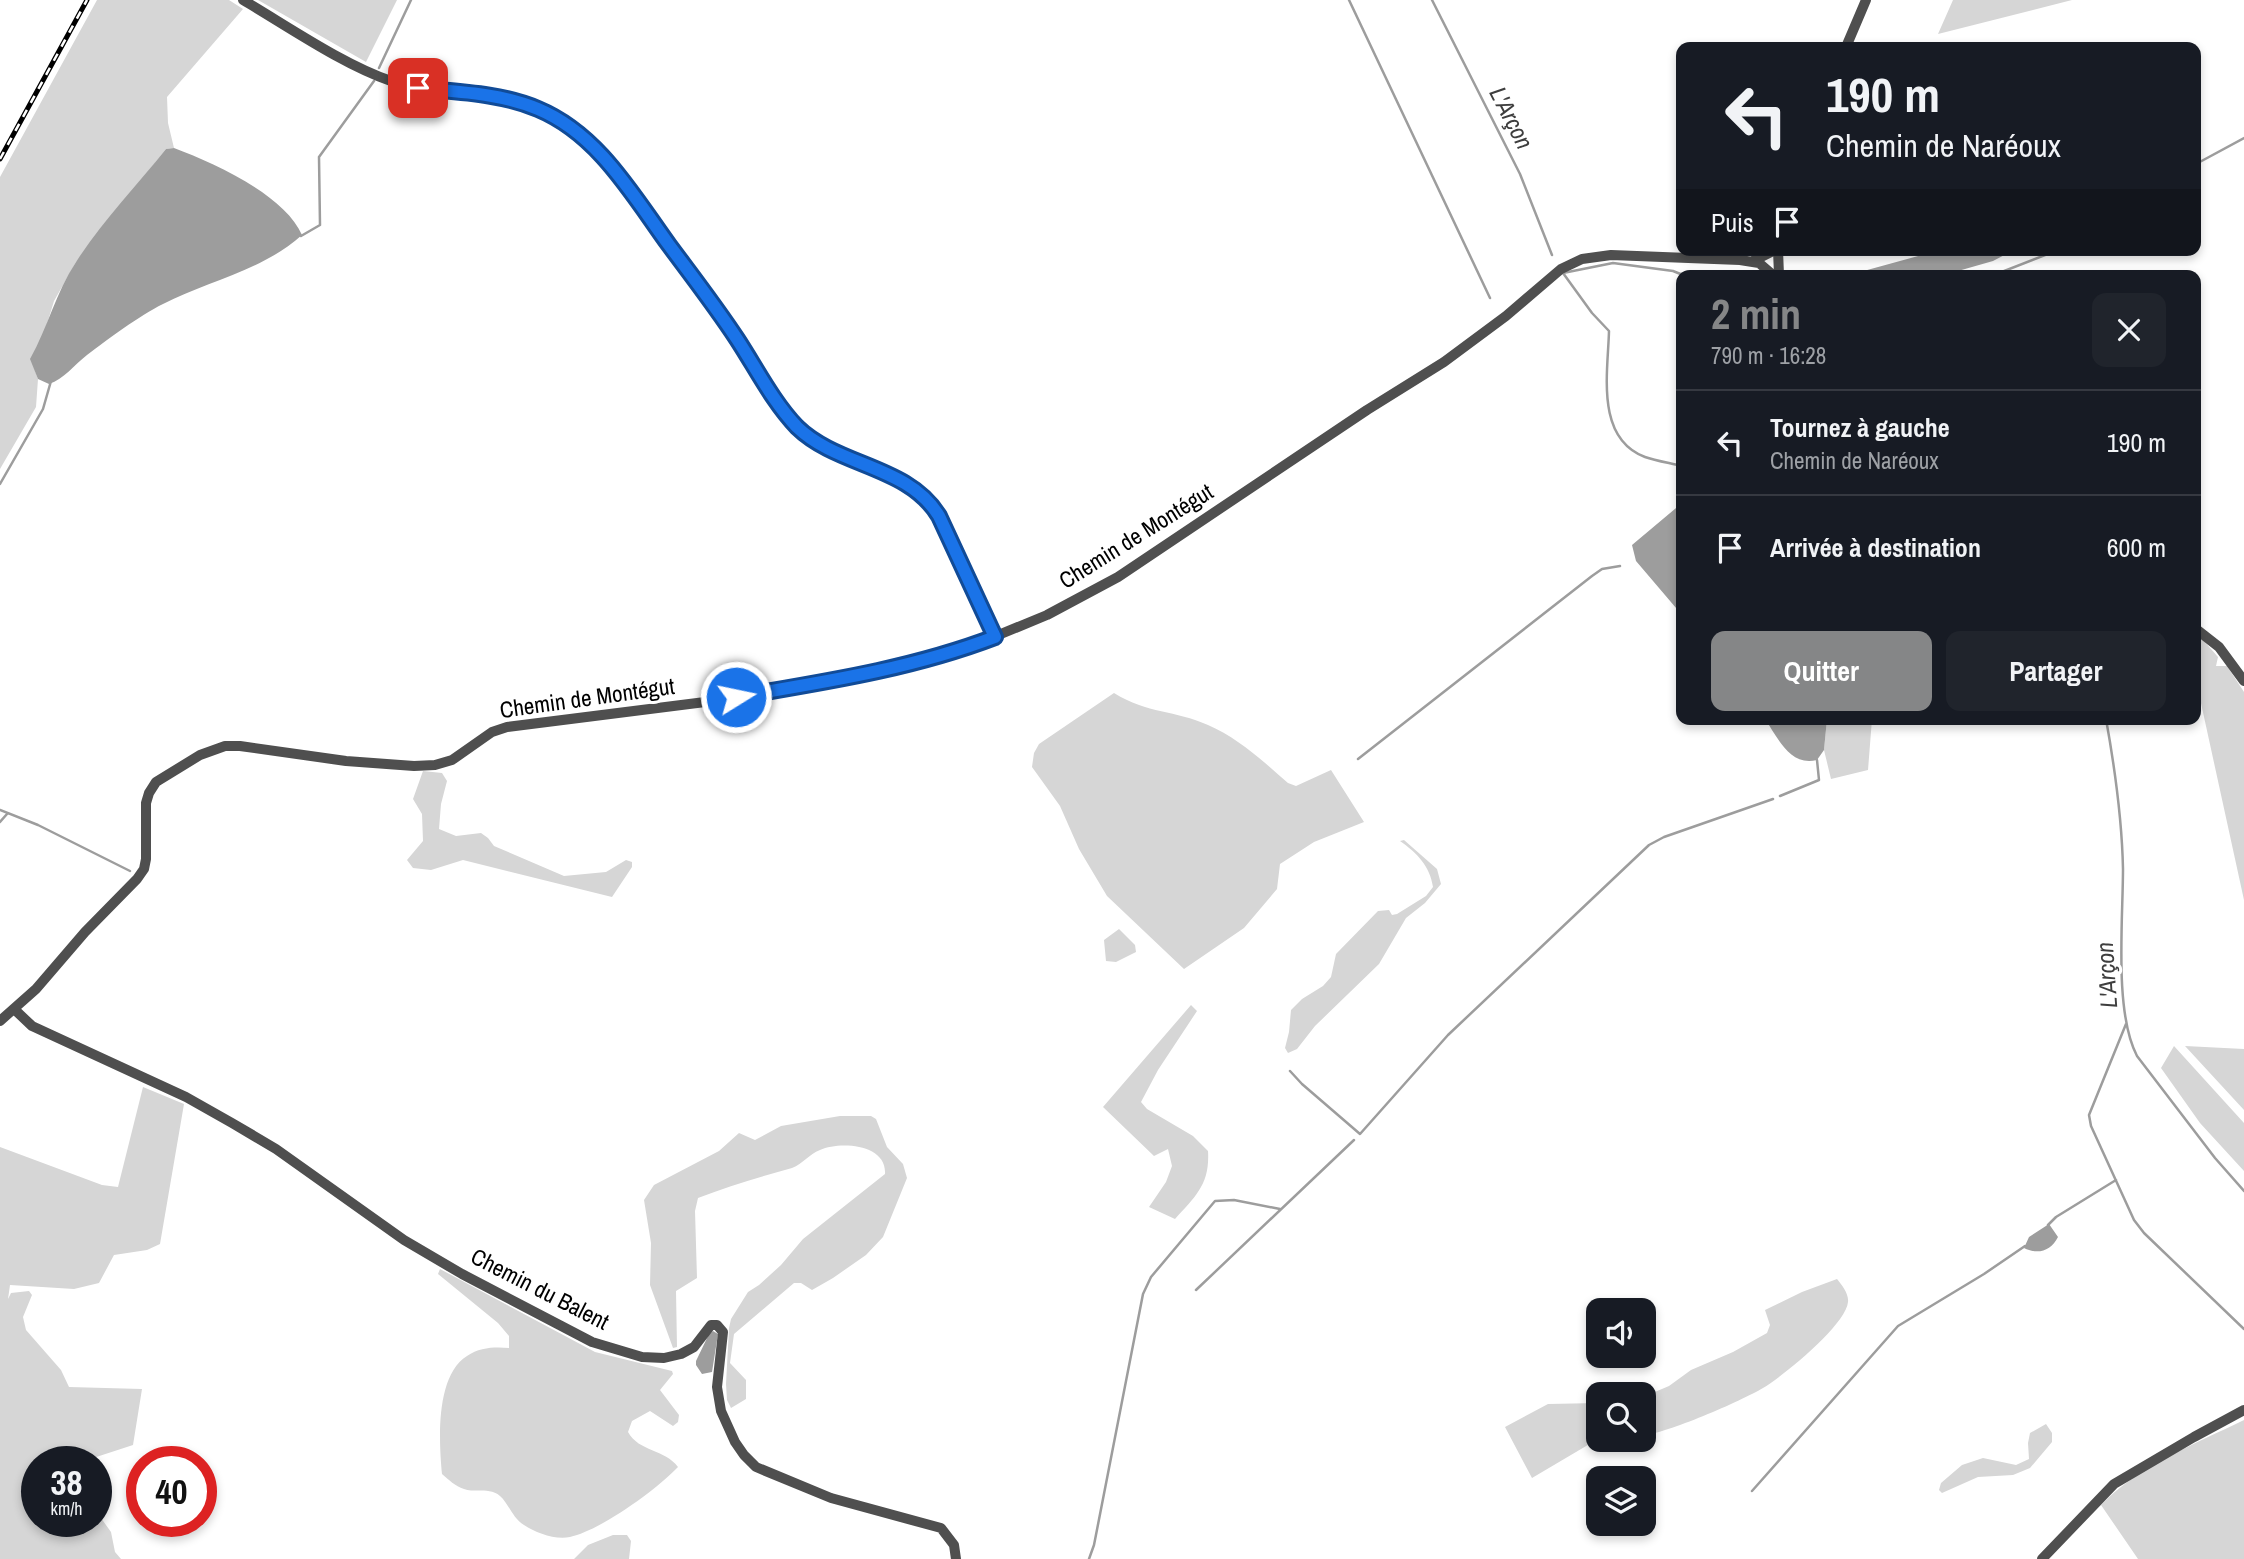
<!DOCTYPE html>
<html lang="fr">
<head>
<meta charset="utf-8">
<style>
  body { margin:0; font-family:"Archivo Narrow",sans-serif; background:#20242c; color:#f1f3f6; height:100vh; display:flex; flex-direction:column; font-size:26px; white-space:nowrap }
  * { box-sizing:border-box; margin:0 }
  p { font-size:23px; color:#9ea1a6 }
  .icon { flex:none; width:38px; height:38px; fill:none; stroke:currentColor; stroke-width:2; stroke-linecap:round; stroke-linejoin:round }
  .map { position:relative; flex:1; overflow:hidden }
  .sheet { position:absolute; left:1676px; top:270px; width:525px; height:455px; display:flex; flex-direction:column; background:#171b24; border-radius:14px; box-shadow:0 4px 10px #0003 }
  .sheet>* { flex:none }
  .guide { position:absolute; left:1676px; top:42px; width:525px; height:214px; border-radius:14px; box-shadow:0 4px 10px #0003; background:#171b24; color:#f1f3f6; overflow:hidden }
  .controls { position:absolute; left:1586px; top:1298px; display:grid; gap:14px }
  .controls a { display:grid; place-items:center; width:70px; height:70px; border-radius:14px; background:#171b24; box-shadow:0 4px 10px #0003; font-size:35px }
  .speed { position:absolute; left:21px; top:1446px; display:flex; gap:14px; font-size:35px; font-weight:700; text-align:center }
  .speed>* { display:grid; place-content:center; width:91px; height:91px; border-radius:50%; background:#171b24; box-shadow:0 4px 10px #0003; line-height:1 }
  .speed small { font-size:18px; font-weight:400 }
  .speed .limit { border:10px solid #d22; background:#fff; color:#111 }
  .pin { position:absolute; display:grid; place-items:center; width:60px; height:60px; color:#fff; margin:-30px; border-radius:14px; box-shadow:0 4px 10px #0006 }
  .me { position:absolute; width:77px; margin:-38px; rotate:80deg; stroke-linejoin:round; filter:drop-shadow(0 0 5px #0008) }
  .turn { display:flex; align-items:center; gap:24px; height:147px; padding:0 35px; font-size:32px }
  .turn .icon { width:91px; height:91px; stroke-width:2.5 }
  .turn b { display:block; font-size:49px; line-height:60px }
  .then { display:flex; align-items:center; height:66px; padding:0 35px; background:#0003; gap:14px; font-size:26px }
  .round { display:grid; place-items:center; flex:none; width:74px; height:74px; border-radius:14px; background:#20242c }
  .head { display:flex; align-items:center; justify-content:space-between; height:119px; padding:0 35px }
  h1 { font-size:42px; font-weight:700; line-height:52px; color:#858687 }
  .action { display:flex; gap:14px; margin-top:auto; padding:14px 35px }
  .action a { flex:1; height:80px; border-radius:14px; background:#858687; color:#fff; font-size:28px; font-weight:700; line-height:80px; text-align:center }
  .action a+a { background:#20242c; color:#f1f3f6 }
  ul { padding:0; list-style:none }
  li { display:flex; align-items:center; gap:21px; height:105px; padding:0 35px; border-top:2px solid #363941 }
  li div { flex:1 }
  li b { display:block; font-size:26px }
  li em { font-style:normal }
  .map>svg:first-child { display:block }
</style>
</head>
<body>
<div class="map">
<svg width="2244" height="1559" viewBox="0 0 2244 1559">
  <rect width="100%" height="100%" fill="#fff"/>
  <path fill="#d6d6d6" d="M97,0H229L243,9L167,97L168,123L174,148L166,149L76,262L54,301L43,337L31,359L38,379L36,407L0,469V177Z
    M258,0H397L366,62Z
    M1953,0H2072L1938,34Z
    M2196,636L2204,641L2218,657L2216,666H2227L2244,692V900L2199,694L2196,695Z
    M1114,693C1148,714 1175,710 1208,725C1238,738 1263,761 1288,783L1296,786L1331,770L1364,822L1314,842L1280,864L1277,889L1244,928L1184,969L1107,896L1079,849L1060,806L1032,767L1034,753L1039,744Z
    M1827,719H1872L1868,770L1831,779L1824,750Z
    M423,771L442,773L447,781L441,804L439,829L456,836L481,833L488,838L494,846L564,876L606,872L626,860L632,862V867L612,897L463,860L431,870L413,868L407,860L423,841L422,814L413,799Z
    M1404,840L1437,869L1441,884L1425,903L1406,918L1379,964L1315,1026L1297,1049L1288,1053L1285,1048L1289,1032L1291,1010L1302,999L1323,986L1331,977L1336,954L1378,911L1389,910L1392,915L1397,914L1426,896L1433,887C1430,866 1417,853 1400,841Z
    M1119,929L1135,945L1136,952L1116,962L1106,961L1104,940Z
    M1191,1005L1197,1011L1158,1070L1141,1102L1147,1109L1193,1136L1208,1151C1210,1184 1196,1196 1175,1219L1149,1207L1166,1182L1172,1166L1168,1149L1154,1156L1103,1107Z
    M2174,1046L2244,1123V1171L2200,1123L2161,1068Z
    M2185,1046L2244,1049V1110Z
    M143,1087L184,1104L160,1244L147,1250L114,1255L99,1283L74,1289L10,1285L8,1299L11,1293L29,1291L32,1295L23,1317L26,1330L61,1370L69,1387L142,1389L133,1445L84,1461H37V1521H96V1511L111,1532L115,1552L121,1559H0V1147L102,1185L118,1187Z
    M840,1116H871L876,1119L887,1147L903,1164L907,1178L883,1237L866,1255L833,1278L812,1290L801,1283H794L734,1334L730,1363L746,1380V1399L731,1408L727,1400L726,1384L729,1328L731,1319L748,1292L759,1285L781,1265L803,1239L885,1174C887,1144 840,1141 820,1150C809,1154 803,1164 792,1168C760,1177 729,1186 698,1198L695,1211L697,1278L676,1291L677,1347L673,1348L650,1285L651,1243L644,1200L654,1185L719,1151L739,1133L755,1140L781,1126Z
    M440,1269L595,1352L672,1371L673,1374L660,1390L679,1415L678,1422L673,1426L650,1411L632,1421L628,1432C639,1452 665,1449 678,1467C656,1490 601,1530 570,1537C555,1540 536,1533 524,1525C513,1519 509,1504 500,1496C489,1487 475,1493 464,1489C455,1486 449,1480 442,1474C439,1442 435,1376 467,1356C480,1347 495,1347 509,1348V1336L498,1323L438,1274Z
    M1837,1279C1842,1285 1849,1294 1848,1302C1846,1325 1783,1376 1763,1388C1741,1401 1666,1434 1643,1435V1397L1669,1386L1691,1370L1733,1352L1767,1333L1770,1325L1765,1310L1802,1292Z
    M1598,1403V1439L1532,1478L1505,1427L1548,1404Z
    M2244,1420V1559H2138L2101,1505C2140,1465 2195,1444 2244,1420Z
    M2046,1424L2052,1433V1442L2030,1468L2013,1475L1978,1477L1942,1493L1939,1490L1941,1483L1962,1465L1983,1458L2016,1465L2029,1459L2028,1443L2030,1433Z
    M613,1535H627L631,1541L629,1559H574L588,1545Z"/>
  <path fill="#9d9d9d" d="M174,148C214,163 285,195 302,235C264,270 207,281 163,304C139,316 108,339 87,355C74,365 64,379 49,384L38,379L30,359C48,327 56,292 76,262C101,223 137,185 166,149Z
    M1940,250H2014L1993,261L1944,275H1849Z
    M1682,503V615L1636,561L1632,545Z
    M1765,719H1827L1824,750L1817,760C1790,767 1778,738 1765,719Z
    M2049,1224L2058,1237C2051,1251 2038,1255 2024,1248L2029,1237Z
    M713,1331L718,1334L712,1372L702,1374L696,1365V1361L709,1334Z"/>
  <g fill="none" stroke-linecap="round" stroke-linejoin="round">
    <path stroke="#9d9d9d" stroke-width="2.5" d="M1349,0L1490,298
      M1432,0L1520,174L1552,255
      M379,68L411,0
      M2196,164L2244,138
      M301,236L320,225L319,157L374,81
      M1994,275L2058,250
      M1682,466C1670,463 1656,461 1645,457C1595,438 1608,372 1609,331L1592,313L1563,273L1613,263L1673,271L1683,275
      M0,484L43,409L51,381
      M2106,719C2115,769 2122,819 2123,869C2123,920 2114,1012 2137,1056L2215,1158L2244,1191
      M1358,759L1592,576L1602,569L1620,566
      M1780,796L1819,780L1817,760
      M0,810L38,825L130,871
      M0,822L7,814
      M2126,1024L2089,1115L2091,1126L2134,1220L2144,1233L2244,1329
      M1290,1071L1302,1084L1360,1134L1448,1035L1649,845L1664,837L1773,799
      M2048,1225L2056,1217L2116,1180
      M1196,1290L1354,1140
      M1752,1491L1898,1326L1984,1274L2025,1246
      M1089,1559L1094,1545L1143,1294L1151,1277L1215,1201L1234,1200L1280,1209"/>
    <path stroke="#4f4f4f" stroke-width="10" d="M243,0C289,27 342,64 391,81C416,89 443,90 469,93C512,98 551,111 585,139C612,161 631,193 651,221C680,261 711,300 738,341C756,368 772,400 794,424C835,466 907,464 939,516L995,637
      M1846,47L1866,0
      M1778,250L1779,275
      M1753,261L1775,250
      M2196,629L2219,647L2244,681
      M14,1009L32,1026L186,1097L232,1123L276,1149L404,1240L462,1274L592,1342L642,1357L664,1358L681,1354L694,1347L711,1325H717L723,1332L717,1387L721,1411L735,1442L744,1455L756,1467L831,1498L941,1528L954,1545L956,1559
      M0,1021L36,989L85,932L137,879L144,869L146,859V803L149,793L156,782L200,755L225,746H240L346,761L414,766L435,765L452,760L492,732L507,727L713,701L852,678L950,655L1047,615L1118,577L1367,410L1444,362L1506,316L1561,269L1582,259L1611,255L1740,260L1759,263L1773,275
      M2042,1559L2114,1484L2194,1437L2244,1410"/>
    <g stroke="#000" stroke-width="5">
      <path id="rail" d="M0,159L87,0"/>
    </g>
    <use href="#rail" stroke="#fff" stroke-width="2.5" stroke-dasharray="8" stroke-linecap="butt"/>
  </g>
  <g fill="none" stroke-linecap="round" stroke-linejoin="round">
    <g stroke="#114b97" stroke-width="18">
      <path id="route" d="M418,88C458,92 500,93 538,109C598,134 632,194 669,245C692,276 716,307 737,339C756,368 773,402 797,427C838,467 908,465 939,516L995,637C911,669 824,682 736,697"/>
    </g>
    <use href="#route" stroke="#1a73e8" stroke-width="12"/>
  </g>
  <g text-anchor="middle" stroke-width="6" stroke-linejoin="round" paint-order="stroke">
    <g font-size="23" fill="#000" stroke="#fff">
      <text transform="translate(1136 536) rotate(-32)" y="8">Chemin de Montégut</text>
      <text transform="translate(587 698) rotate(-8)" y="8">Chemin de Montégut</text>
      <text transform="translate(540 1289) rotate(27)" y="8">Chemin du Balent</text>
    </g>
    <g font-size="24" font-style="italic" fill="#3e3e3e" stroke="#fff">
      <text transform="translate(1511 118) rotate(63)" y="8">L'Arçon</text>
      <text transform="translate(2107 975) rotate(-94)" y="8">L'Arçon</text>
    </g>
  </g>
</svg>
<div class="controls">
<a><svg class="icon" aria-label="sound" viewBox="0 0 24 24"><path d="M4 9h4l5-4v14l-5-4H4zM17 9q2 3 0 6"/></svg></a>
<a><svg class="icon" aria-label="search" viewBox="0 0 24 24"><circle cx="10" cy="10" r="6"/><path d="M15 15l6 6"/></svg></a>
<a><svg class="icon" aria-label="layers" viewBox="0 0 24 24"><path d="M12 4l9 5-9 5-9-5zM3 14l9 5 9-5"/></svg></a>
</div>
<div class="speed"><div>38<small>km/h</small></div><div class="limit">40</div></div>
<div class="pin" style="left:418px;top:88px;background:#d93025"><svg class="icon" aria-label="arrive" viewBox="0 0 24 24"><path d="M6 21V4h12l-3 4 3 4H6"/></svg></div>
<svg class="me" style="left:736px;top:697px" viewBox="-20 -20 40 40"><circle r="17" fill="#1a73e8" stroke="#fff" stroke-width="3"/><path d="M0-11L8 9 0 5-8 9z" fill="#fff"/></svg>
<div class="guide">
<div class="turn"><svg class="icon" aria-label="left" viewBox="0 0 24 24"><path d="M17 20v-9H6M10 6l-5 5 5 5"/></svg><div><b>190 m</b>Chemin de Naréoux</div></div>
<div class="then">Puis<svg class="icon" aria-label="arrive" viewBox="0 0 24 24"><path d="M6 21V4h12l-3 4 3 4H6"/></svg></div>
</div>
<section class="sheet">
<div class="head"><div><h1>2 min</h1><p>790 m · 16:28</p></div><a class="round"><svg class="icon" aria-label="close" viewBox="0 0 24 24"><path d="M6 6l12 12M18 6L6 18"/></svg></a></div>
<ul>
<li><svg class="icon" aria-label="left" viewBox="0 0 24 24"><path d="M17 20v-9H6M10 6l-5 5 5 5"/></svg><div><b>Tournez à gauche</b><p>Chemin de Naréoux</p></div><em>190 m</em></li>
<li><svg class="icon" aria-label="arrive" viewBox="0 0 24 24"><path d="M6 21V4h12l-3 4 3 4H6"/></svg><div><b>Arrivée à destination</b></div><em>600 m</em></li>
</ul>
<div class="action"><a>Quitter</a><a>Partager</a></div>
</section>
</div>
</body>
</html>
